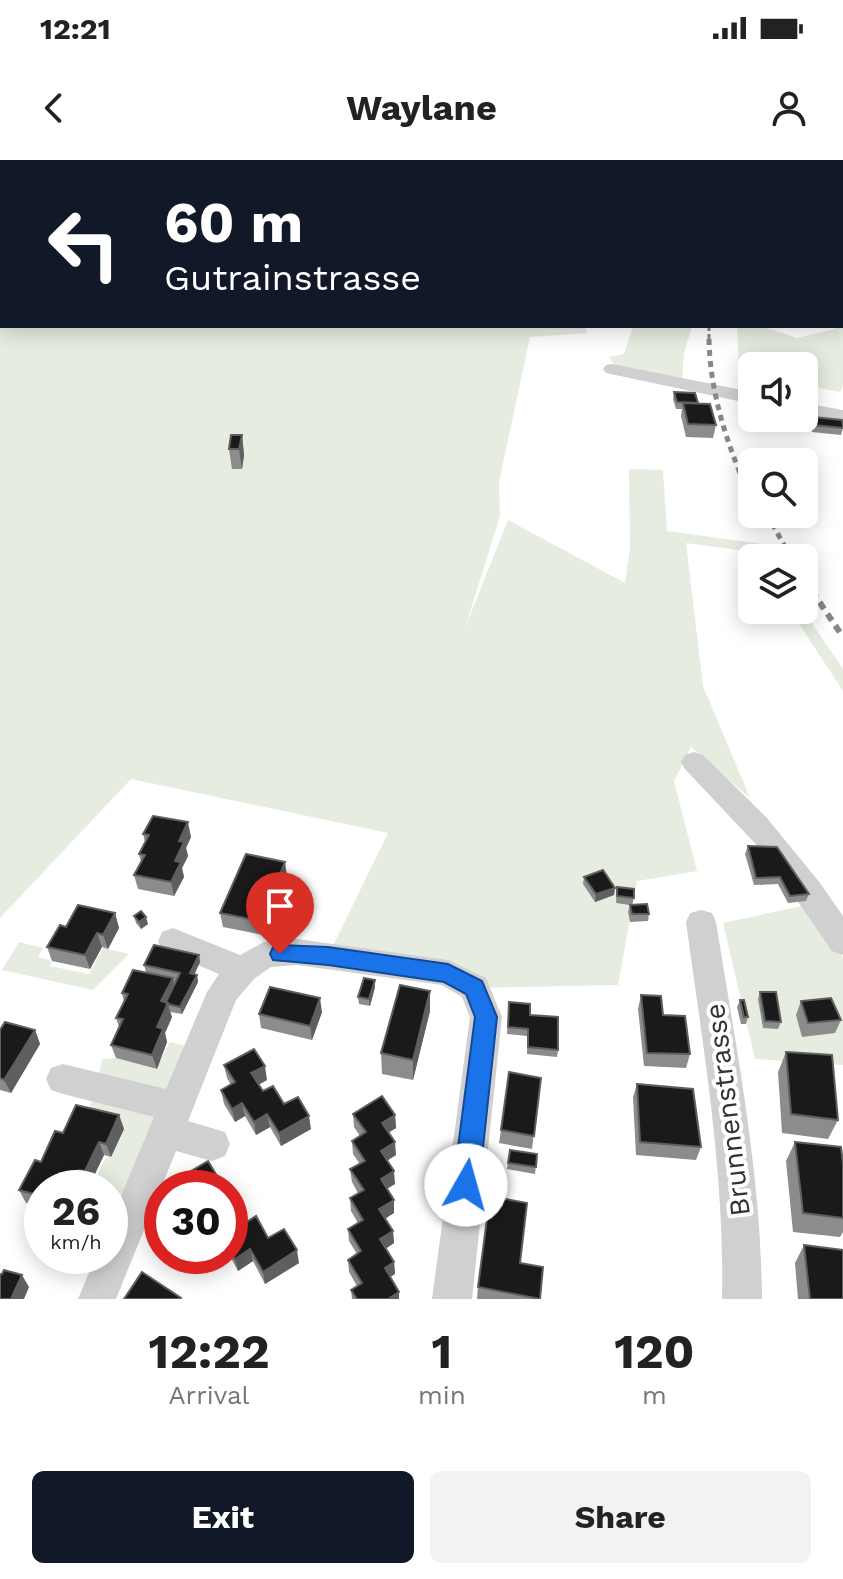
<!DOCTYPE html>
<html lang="en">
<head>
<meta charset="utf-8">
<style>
  body { margin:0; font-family:"Work Sans",sans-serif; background:#f2f2f2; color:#222; height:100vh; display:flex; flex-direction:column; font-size:30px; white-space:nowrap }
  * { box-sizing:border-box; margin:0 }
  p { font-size:26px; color:#767676 }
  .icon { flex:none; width:44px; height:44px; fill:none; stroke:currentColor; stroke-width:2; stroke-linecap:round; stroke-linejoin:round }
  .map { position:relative; height:1139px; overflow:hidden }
  .drawer { display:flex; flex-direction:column; background:#fff; flex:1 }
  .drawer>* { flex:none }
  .top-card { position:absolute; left:0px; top:0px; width:844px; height:168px; box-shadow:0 4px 20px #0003; background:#111827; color:#fff; overflow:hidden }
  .tools { position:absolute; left:738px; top:192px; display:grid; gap:16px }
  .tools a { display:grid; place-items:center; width:80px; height:80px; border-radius:12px; background:#fff; box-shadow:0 4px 20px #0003; font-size:40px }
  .speed { position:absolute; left:24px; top:1010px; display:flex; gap:16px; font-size:40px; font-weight:700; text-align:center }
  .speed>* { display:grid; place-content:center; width:104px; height:104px; border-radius:50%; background:#fff; box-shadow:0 4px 20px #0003; line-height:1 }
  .speed small { font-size:20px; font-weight:400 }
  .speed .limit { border:12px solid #d22; background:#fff; color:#111 }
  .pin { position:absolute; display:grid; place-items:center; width:68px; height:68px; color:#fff; margin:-82px -34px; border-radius:50% 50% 50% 0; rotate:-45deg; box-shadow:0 0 8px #0007 }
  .pin .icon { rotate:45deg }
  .me { position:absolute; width:88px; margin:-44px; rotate:7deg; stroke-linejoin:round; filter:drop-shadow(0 0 6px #0008) }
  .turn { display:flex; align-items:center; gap:28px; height:168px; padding:0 32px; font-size:36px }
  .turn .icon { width:104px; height:104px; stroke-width:2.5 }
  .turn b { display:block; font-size:56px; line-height:68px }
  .eta { display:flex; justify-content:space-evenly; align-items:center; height:136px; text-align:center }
  .eta b { font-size:48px; font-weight:700; line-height:56px }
  .primary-button { display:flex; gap:16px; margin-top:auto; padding:16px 32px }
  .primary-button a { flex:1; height:92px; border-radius:12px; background:#111827; color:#fff; font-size:32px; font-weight:700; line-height:92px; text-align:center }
  .primary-button a+a { background:#f2f2f2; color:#222 }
  .status { display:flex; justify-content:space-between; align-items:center; height:56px; padding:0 40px; background:#fff; direction:ltr }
  .status svg { height:22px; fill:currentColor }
  header { display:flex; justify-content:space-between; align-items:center; height:104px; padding:0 32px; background:#fff; font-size:36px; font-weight:700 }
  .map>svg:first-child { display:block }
</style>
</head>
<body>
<div class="status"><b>12:21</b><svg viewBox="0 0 49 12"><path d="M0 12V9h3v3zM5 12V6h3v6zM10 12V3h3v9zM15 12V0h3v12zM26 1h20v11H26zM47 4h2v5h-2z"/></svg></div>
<header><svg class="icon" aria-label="back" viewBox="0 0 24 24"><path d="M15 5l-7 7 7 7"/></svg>Waylane<svg class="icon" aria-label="person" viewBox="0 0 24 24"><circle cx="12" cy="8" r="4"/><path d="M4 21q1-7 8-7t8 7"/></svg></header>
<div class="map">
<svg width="843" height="1139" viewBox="0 0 843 1139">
  <rect width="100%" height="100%" fill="#fff"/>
  <path fill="#e6ecdf" d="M0,0L75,2H2V166H584L588,173L530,177L499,322L500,356L465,468L508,360L625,423L630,388L629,309L663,310L667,371L763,384L771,398H756L752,392L686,383L703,526L750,638L691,587L674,621L697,711L637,721L618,825L475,828L328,796L388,673L131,619L0,758Z
    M843,125V226L840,232L804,225V206H752V215L739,213L737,166H761L797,178L835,169V166H842Z
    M633,166H692L684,193L682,220L614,205L609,197L624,194Z
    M790,450H803L843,509V531Z
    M811,744L843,798V905L755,899L723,763Z
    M19,782L43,788L38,797L52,801L50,806L89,814L103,788L129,794L93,830L2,810Z
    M170,882L191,887L171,931L99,918L102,899L116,898L156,909Z
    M96,935L156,955L125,1032L121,1034L110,1028L92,1026L106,997L111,998L125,968L84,956Z"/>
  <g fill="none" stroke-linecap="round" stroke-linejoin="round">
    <path fill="#d0d0d0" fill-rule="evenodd" d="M814,0H826L827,2H813Z
      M842,118H843V128H842Z
      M612,204L752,232V244L606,213L603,209L606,205Z
      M804,243L843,250V262L804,255Z
      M694,592L703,595L767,658L820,723L843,756V795L832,791L765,694L685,609L681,602L685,595Z
      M701,750L712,753L716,762C736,888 761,1011 762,1139H722C725,1012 703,888 686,762L690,753Z
      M173,768L240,795L264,782L297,779L448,800L486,818L502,857L472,1139H432L470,857L462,837L442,825L297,805L271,807L254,819L236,840L188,961L225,972L230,984L225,996L212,1001L176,991L116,1139H78L96,1096H110V1062L154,957L63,934L51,930L46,919L51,908L63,904L166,929L207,832L219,814L162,790L158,781L162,772Z"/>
    <path stroke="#888" stroke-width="3" stroke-dasharray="5 3" stroke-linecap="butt" d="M709,166V181"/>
    <path stroke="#888" stroke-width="5" stroke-dasharray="6 5" stroke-linecap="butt" d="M709,179C710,236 729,290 752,341
      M767,354L791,398"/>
    <path stroke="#888" stroke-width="6" stroke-dasharray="8 6" stroke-linecap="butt" d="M804,419L843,477"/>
  </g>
  <path fill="#8c8c8c" d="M767,0H786V2H767Z
    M829,0H843L842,85V2H833Z
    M674,232L697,244L716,265L713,278L686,277L681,256L682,249H676L673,239Z
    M813,257L843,268L841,275L812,272L811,263Z
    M242,275L244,295L242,309H232L229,289Z
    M143,674L191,677L186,688L188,696L182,708L184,717L174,736L138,729L134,715L141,702L139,694L145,682Z
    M748,686L809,734L806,741L788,743L778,724L754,725L745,694Z
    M287,716L263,775L223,767L220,753Z
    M584,717L614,735L595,742L583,724Z
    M617,727L634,738L632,745L649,754L648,761L630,762L628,752L630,745L616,743Z
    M115,753L119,768L108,789L102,787L90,809L52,801L47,787L66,767Z
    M134,756L148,764L141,769L136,763Z
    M199,795L200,802L194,814L197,815L198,822L182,854L170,852L172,857L165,873L167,882L157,909L116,898L111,885L119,867L116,858L124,842L122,833L146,812L144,805Z
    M375,827L370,846L359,844L358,837Z
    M430,831V851L413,920L382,914L381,893Z
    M760,832L781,862L778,869L763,868L758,839Z
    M641,835L663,855L690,894L686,908L644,906L638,849Z
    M740,840L748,857L746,864H741L737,847Z
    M801,841L841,860L835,873L802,877L796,855Z
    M509,842L530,855L558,890L557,897L527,894V876L507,874Z
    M322,852L312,880L261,868L259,854Z
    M0,870H35L40,884L11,933L0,930Z
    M786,892L838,960L828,979L782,973L778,912Z
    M224,905L267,920L258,925L263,931L284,944L311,969L281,986L270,967L256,975L245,956L235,962L224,944L221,930L231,925L227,918Z
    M541,918L532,989L499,983L501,970Z
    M637,924L701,987L696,1000L636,995L633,937Z
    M353,954L395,955L396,968L389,972L396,995L387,1000L395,1024L387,1029L394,1053L385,1058L393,1071L394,1083L386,1088L394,1102L395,1114L390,1117L399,1132V1139H352L351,1130L357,1126L349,1112L348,1100L357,1094L349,1081L348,1069L358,1063L351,1051L350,1038L358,1033L352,1022L350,1009L360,1004L353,994L352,981L360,976L354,967Z
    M119,955L124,969L111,997L104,995L90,1024L84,1023L42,1028V1047L26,1043L19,1030L41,1002Z
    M795,982L843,1004V1072L840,1077L793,1072L786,1001Z
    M510,990L537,994L535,1014L507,1009Z
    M230,1044L242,1065L268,1078L299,1103L265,1124L253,1101L238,1111L230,1096Z
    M804,1085L843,1139H798L795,1103Z
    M520,1103L539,1139H477L478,1127Z"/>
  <path fill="#5f5f5f" d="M242,275L244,295L242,309L239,289Z
    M188,662L191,677L186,688L188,696L182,708L184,717L174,736L171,722L179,681Z
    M285,702L287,716L263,775L260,761Z
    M615,728L614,735L595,742L596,734Z
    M115,753L119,768L108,789L103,775Z
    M146,757L148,764L141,769L139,762Z
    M97,773L102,787L90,809L85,795Z
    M199,795L200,802L192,820L190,813Z
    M197,815L198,822L182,854L180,847Z
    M173,818L176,832L168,845L172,857L165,873L167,882L157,909L152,895L161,841Z
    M375,820V827L370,846L369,839Z
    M430,831V851L413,920V900Z
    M320,838L322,852L312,880L310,866Z
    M35,870L40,884L11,933L4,920Z
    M265,906L267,920L254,927L251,913Z
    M242,943L245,956L235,962L232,949Z
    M267,954L270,967L256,975L254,962Z
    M119,955L124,969L111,997L106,984Z
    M395,955L396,968L383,976L382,963Z
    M309,956L311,969L281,986L279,973Z
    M99,982L104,995L90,1024L85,1011Z
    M395,982L396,995L382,1004L381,991Z
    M79,1010L84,1023L82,1028H70Z
    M394,1011L395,1024L381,1032V1019Z
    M220,1021L221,1028H209Z
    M394,1040V1053L380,1062L379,1049Z
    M393,1071L394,1083L381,1092L380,1079Z
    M250,1089L253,1101L238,1111L235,1099Z
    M297,1090L299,1103L265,1124L263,1112Z
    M394,1102L395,1114L385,1120V1108Z
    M22,1115L29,1127L24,1139H11Z
    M399,1132V1139H388Z"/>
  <path fill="#1a1a1a" stroke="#5f5f5f" stroke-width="2" d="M674,232L695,233L698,243L677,242Z
    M683,243L710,244L716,265L688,264Z
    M813,257L842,260L843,268L813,265Z
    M231,275H242L239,289H229Z
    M153,656L188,662L179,681L184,682L175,701L181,702L171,722L134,715L145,695L139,694L149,675L143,674Z
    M748,686L777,687L809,734L790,736L780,717L756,718Z
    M246,694L285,702L260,761L220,753Z
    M603,710L615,728L596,734L584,717Z
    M617,727L634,729V738L617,736Z
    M647,744L649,754H632L630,745Z
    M78,745L115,753L103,775L97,773L85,795L47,787L60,765L66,767Z
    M141,751L146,757L139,762L134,756Z
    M154,785L199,795L190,813L197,815L180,847L167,844L168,843L166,842L180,813L144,805Z
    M133,810L173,818L161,841L168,843L157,867L163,869L152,895L111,885L123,859L116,858L128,834L122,833Z
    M364,818L375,820L369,839L358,837Z
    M400,825L430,831L413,900L381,893Z
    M270,827L320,838L310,866L259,854Z
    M760,832H776L781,862L765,861Z
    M641,835L661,836L663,855L685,856L690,894L647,893Z
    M831,838L841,860L808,863L801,841Z
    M740,840H744L748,857H744Z
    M509,842L530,844V855L558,857V890L528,887V869L508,867Z
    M5,862L35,870L4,920L0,918V870Z
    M254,889L265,906L251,913L263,931L273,926L284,944L298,937L309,956L279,973L267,954L254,962L242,943L232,949L221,930L235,922L224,905Z
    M786,892L832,895L838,960L791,954Z
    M509,912L541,918L534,976L501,970Z
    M637,924L693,929L701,987L640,982Z
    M382,936L395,955L382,963L395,982L381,991L394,1011L381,1019L394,1040L379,1049L393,1071L380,1079L394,1102L385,1108L399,1132L388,1139H357L351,1130L362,1123L348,1100L361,1091L348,1069L363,1060L350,1038L364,1030L350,1009L365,1001L352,981L366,972L353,954Z
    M76,945L119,955L106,984L99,982L85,1011L79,1010L70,1028H42V1036L19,1030L35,1000L41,1002L55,971L63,973Z
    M795,982L841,987L843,1004V1058L803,1053Z
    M510,990L537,994L536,1007L508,1003Z
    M208,1001L220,1021L209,1028H180L176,1020Z
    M490,1036L527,1043L520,1103L543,1107L540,1139L478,1127Z
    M230,1044L242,1065L256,1056L268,1078L284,1069L297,1090L263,1112L250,1089L235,1099L230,1090Z
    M804,1085L843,1090V1139H810Z
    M4,1110L22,1115L11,1139H0V1114H2Z
    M142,1112L181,1138L180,1139H124Z"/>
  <path fill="#1a73e8" stroke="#114b97" stroke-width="2" d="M280,785L328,787L448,804L482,821L497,857L479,1025L475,1034L466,1037L457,1034L453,1025L475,857L466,834L444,822L328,805L273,800L270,794L273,787Z"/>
  <g text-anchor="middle" stroke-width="8" stroke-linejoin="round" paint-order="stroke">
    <g font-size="28" fill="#333" stroke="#fff">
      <text transform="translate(727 950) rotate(-97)" y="10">Brunnenstrasse</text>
    </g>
  </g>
</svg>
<div class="tools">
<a><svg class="icon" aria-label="sound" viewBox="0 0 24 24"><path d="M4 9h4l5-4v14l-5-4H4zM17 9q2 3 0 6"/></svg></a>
<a><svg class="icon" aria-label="search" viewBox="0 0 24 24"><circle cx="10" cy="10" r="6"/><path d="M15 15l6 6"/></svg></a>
<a><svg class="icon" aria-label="layers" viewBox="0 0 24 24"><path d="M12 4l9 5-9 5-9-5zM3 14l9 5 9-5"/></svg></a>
</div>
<div class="speed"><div>26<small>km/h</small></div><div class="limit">30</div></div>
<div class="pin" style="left:280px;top:794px;background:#d93025"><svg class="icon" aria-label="arrive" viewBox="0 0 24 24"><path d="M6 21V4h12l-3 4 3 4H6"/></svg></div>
<svg class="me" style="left:466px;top:1025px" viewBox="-20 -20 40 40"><circle r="19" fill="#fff"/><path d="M0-13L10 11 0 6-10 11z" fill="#1a73e8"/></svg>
<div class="top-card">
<div class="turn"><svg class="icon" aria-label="left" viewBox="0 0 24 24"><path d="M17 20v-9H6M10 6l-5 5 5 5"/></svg><div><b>60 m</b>Gutrainstrasse</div></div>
</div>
</div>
<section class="drawer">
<div class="eta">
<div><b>12:22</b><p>Arrival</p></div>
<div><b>1</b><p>min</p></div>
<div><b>120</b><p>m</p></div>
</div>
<div class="primary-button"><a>Exit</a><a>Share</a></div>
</section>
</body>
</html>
